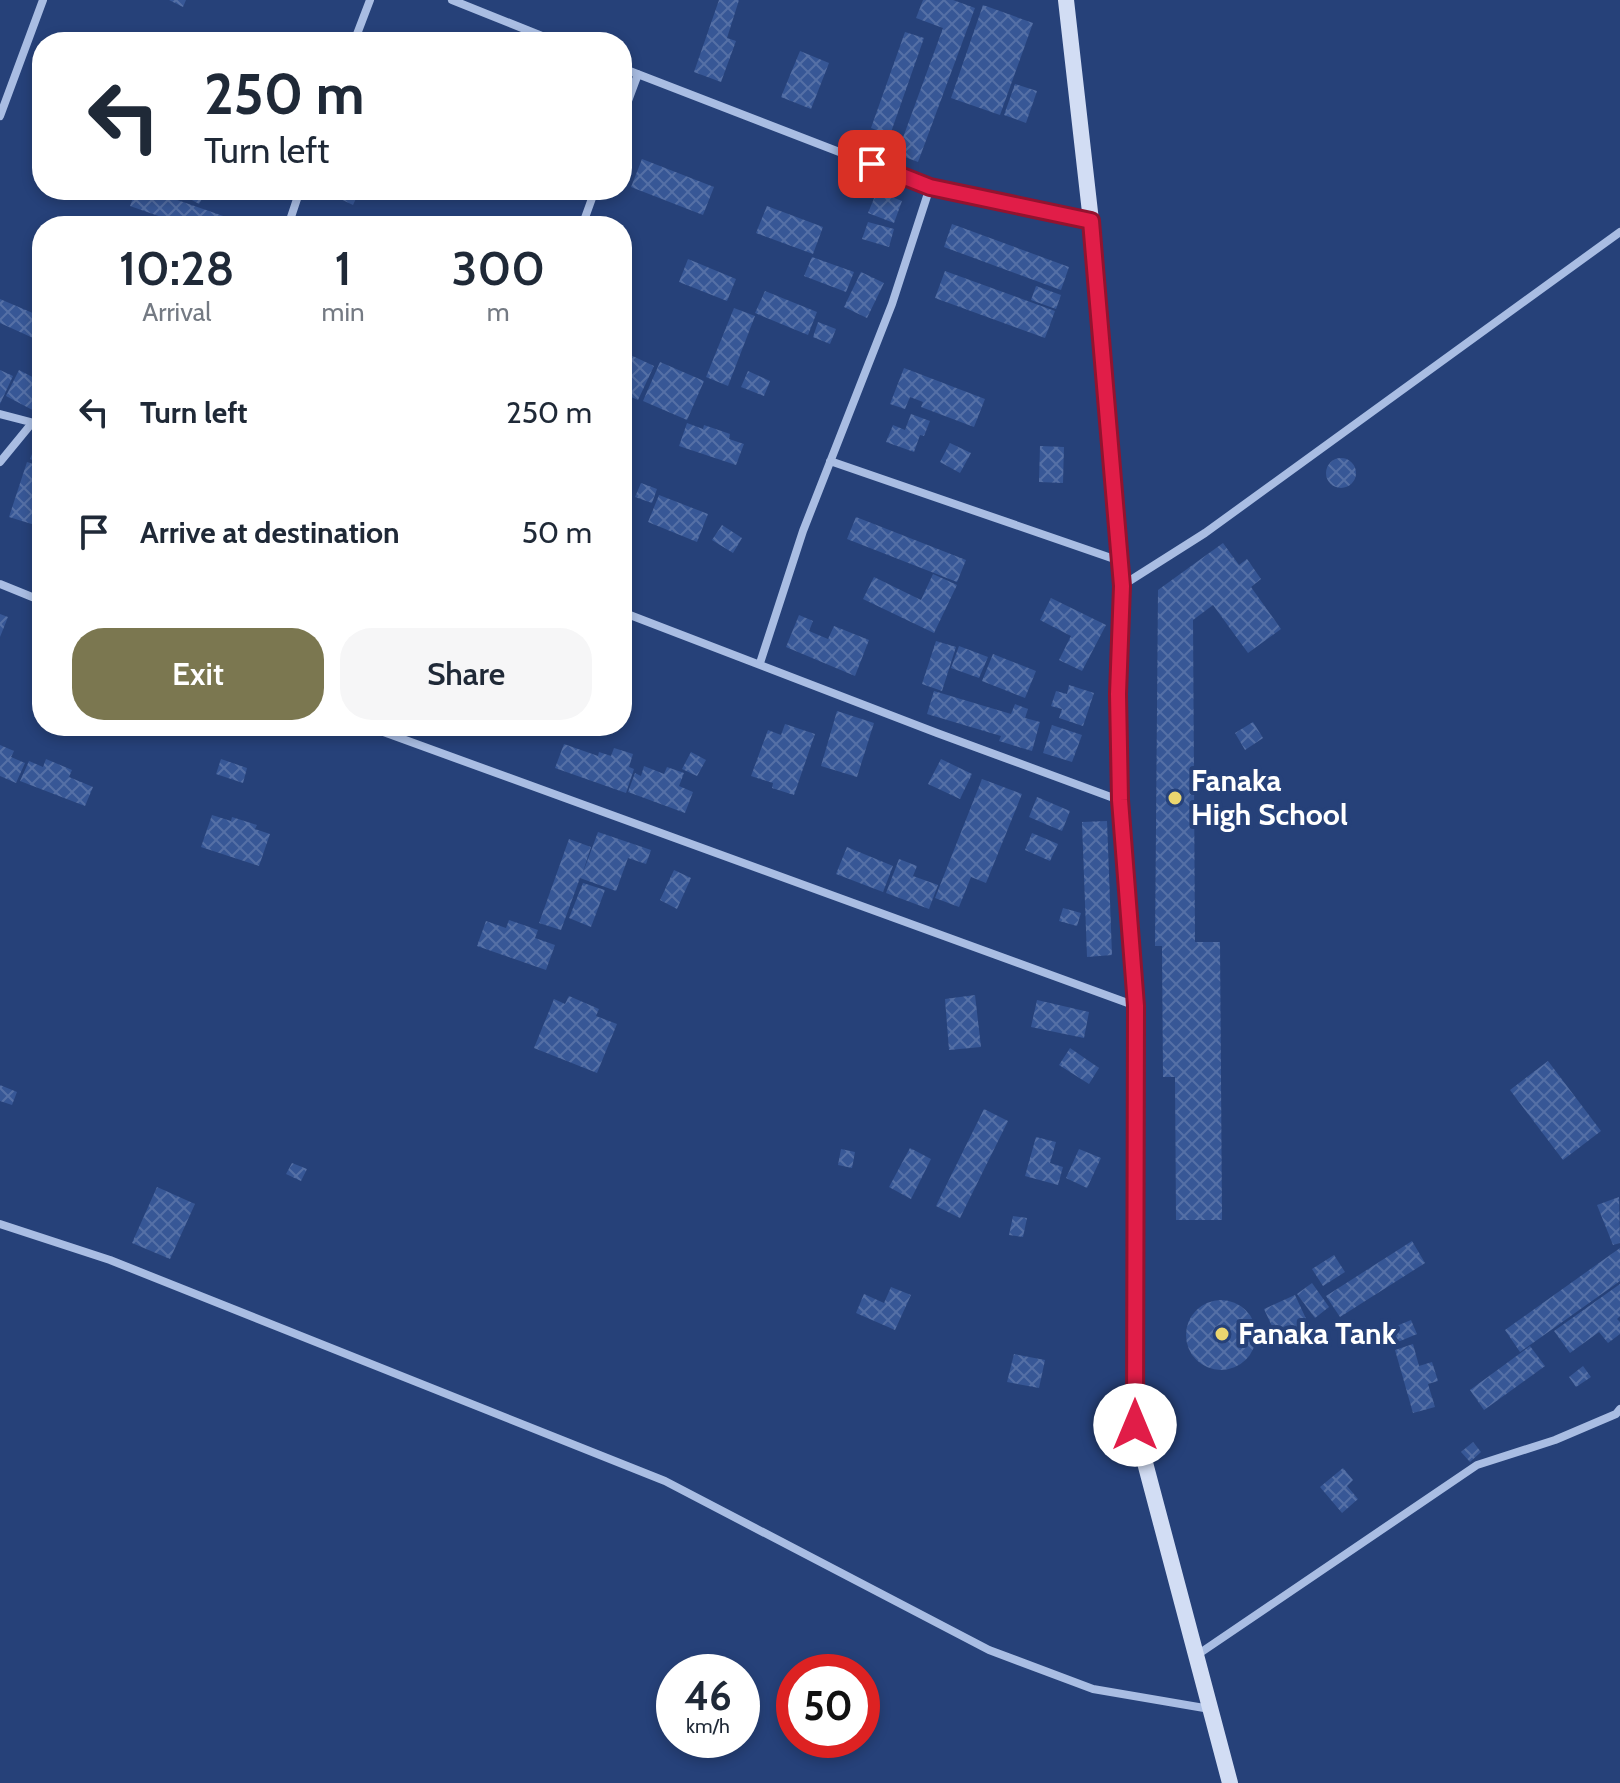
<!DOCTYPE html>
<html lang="en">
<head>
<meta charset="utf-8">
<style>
  body { margin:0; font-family:Cabin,sans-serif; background:#f6f6f7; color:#1f2937; height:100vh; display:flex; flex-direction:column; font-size:30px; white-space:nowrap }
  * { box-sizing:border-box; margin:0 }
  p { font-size:26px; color:#747a83 }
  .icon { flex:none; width:44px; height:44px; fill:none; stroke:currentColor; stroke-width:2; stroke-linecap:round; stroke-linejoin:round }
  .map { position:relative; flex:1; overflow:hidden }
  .drawer { position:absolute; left:32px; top:216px; width:600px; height:520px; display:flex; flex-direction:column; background:#fff; border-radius:32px; box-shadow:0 4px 12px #0003 }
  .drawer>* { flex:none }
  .hud { position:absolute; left:32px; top:32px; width:600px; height:168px; border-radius:32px; box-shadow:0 4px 12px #0003; background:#fff; color:#1f2937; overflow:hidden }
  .speed { position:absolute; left:656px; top:1654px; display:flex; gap:16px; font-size:40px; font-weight:700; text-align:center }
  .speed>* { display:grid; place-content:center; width:104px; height:104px; border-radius:50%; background:#fff; box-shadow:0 4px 12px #0003; line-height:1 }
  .speed small { font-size:20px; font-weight:400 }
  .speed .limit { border:12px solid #d22; background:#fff; color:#111 }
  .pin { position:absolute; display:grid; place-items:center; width:68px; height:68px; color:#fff; margin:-34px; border-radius:16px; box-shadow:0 4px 12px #0006 }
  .me { position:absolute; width:88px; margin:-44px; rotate:0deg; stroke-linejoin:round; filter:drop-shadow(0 0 6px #0008) }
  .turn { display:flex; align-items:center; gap:28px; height:168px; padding:0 40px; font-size:36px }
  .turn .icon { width:104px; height:104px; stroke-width:2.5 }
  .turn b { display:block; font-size:56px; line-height:68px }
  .eta { display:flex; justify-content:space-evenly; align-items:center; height:136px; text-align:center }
  .eta b { font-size:48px; font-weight:600; line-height:56px }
  .cta { display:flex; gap:16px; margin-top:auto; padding:16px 40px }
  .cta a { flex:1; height:92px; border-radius:32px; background:#7b7750; color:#fff; font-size:32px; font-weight:600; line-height:92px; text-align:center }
  .cta a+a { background:#f6f6f7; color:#1f2937 }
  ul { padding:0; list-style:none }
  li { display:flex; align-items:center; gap:24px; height:120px; padding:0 40px }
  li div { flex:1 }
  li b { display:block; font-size:30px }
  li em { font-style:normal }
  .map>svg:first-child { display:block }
</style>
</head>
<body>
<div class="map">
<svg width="1620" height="1783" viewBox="0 0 1620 1783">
  <defs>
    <pattern id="building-cross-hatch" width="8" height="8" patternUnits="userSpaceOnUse" patternTransform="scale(2)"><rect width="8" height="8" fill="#375796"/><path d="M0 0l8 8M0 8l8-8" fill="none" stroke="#5570a6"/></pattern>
  </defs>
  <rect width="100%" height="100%" fill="#264179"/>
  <path fill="url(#building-cross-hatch)" d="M169,0H186L183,7Z
    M719,0H739L727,38L736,41L721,82L694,72Z
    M923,0H953L975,8L918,162L897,154L943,28L916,18Z
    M983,5L1033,23L1000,115L951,98Z
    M905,32L924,38L890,135L871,128Z
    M800,51L829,63L811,109L781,97Z
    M1015,84L1037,91L1026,123L1004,115Z
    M642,159L714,187L703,215L631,187Z
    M136,190H162L160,194L252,226H187L130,206Z
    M174,190H207L199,204Z
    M329,190H360L353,205L328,193Z
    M877,191L902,201L894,223L868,213Z
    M767,206L823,227L813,254L756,233Z
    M868,222L894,229L889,247L862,239Z
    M952,224L1069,267L1061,290L944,247Z
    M812,257L854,272L846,292L804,276Z
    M688,259L736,279L727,301L679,282Z
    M945,271L1055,311L1045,338L935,298Z
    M861,272L884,283L867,318L844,307Z
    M1036,286L1061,295L1056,309L1031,300Z
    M765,291L817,312L808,335L755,313Z
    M0,299L42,317V342L0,323Z
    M734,308L755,316L728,386L706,377Z
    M818,322L836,329L830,344L813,337Z
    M622,351L654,366L638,400L622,393Z
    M660,362L704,381L687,420L643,401Z
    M904,368L985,399L974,427L921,407L923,402L910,397L905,409L890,404Z
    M0,370L13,376L0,404Z
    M19,370L42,382V415L6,396Z
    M748,371L770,381L764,396L741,387Z
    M911,414L930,421L924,436L920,435L914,452L886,442L893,425L905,430Z
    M687,423L703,429L704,425L730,434L729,439L744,444L736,465L679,446Z
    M42,428V464L30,459Z
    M950,443L971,453L960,473L940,462Z
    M1040,446L1064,447L1063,483L1039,482Z
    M1326 473a15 15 0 1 1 30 0a15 15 0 1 1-30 0Z
    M27,462L42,467V502L35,525L9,517Z
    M641,483L657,489L652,503L635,497Z
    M659,495L708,514L697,542L648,522Z
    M856,517L966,560L957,582L847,539Z
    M722,525L742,538L733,553L712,540Z
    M1223,543L1239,565L1247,559L1261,579L1251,587L1281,629L1248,653L1213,605L1193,620L1195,942H1220L1222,1220H1176L1175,1077H1163L1162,946H1155L1158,590Z
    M933,574L957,585L934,633L863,599L874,577L921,600Z
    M1051,598L1106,625L1082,671L1059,660L1071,636L1040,620Z
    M0,614L8,617L0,637Z
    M799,615L813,621L809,631L828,639L834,626L869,640L855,676L786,647Z
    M936,641L956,647L942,691L922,684Z
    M959,646L988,657L979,678L951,668Z
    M993,654L1036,671L1025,698L982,681Z
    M1069,685L1094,693L1083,726L1059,718L1062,709L1051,706L1056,691L1067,694Z
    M934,691L1011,714L1015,704L1028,709L1025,718L1040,722L1032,751L999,741L1001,736L927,714Z
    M837,711L874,723L857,777L821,766Z
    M1253,722L1263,738L1245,750L1235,733Z
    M785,724L815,734L794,795L772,788L773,783L751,776L768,730L781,735Z
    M1052,725L1082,735L1072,762L1043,753Z
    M564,744L598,756L599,752L611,756L614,748L633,754L629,767L634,769L626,793L555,768Z
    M0,745L14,751L11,757L25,763L16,783L0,776Z
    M691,752L706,760L697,776L682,769Z
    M46,759L72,770L69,777L93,787L85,806L20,781L29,761L43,767Z
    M221,759L247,768L243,783L216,774Z
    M941,759L972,774L960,799L928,784Z
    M644,766L664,774L667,767L684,773L679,786L693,792L685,813L628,792L635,773L641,776Z
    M982,779L1022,794L986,883L971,877L959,907L935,898Z
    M1037,797L1070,811L1062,831L1029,817Z
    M212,815L231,821L232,817L257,825L255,829L270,834L259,866L201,847Z
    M1107,821L1112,955L1087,957L1082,822Z
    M598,832L651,850L646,864L628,858L616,891L580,878L561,930L539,923L569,839L591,847L582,875Z
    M1032,833L1058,844L1050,861L1025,850Z
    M847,847L893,866L883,892L836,874Z
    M899,859L917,866L913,876L938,885L929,909L886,893Z
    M674,870L691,878L677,909L660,900Z
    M583,883L605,890L591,927L569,918Z
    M1063,908L1081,913L1077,926L1059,921Z
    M509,920L538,930L535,938L555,945L546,970L477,946L486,921L506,928Z
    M975,995L981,1047L949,1050L945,999Z
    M569,996L599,1009L596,1016L617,1024L597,1073L534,1048L554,999L565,1004Z
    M1037,1000L1089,1012L1084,1038L1031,1027Z
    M1070,1048L1099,1068L1089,1084L1059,1065Z
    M1548,1061L1601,1131L1563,1160L1510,1090Z
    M0,1085L17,1092L12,1105L0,1101Z
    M984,1109L1008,1121L960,1218L936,1206Z
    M1036,1137L1056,1142L1050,1163L1063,1167L1058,1185L1025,1176Z
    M910,1148L931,1159L911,1199L889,1187Z
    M841,1149L855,1152L852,1168L838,1165Z
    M1079,1149L1101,1158L1087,1188L1066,1178Z
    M292,1163L307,1169L301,1181L286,1174Z
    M157,1187L195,1204L170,1259L132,1243Z
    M1619,1197L1620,1243L1613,1245L1597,1205Z
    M1013,1216L1027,1218L1023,1237L1009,1235Z
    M1412,1241L1425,1263L1340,1317L1326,1296Z
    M1620,1248V1281L1520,1352L1505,1330Z
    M1334,1255L1345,1272L1323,1286L1312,1269Z
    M1312,1283L1329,1307L1315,1318L1297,1294Z
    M1620,1284V1316L1617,1319L1620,1322V1334L1608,1343L1599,1332L1570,1353L1554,1331Z
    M891,1287L911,1295L895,1330L856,1313L864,1294L884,1303Z
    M1295,1295L1309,1325L1278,1339L1264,1309Z
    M1186 1335a35 35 0 1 1 70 0a35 35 0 1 1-70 0Z
    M1411,1320L1417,1334L1393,1344L1387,1330Z
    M1413,1344L1419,1366L1432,1362L1438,1381L1428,1384L1435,1407L1413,1413L1395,1350Z
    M1530,1346L1545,1366L1484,1410L1470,1390Z
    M1014,1354L1045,1360L1039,1388L1007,1382Z
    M1583,1366L1591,1377L1576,1387L1569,1377Z
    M1473,1442L1481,1452L1470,1462L1461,1452Z
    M1343,1468L1353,1480L1347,1486L1358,1499L1342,1513L1320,1487Z"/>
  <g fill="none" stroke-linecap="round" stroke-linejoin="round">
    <path stroke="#a9bde3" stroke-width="8" d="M452,0L557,42
      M354,42L370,0
      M622,68L930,187L1090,221
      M0,116L43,0
      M622,117L638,74
      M288,226L300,190
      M582,226L595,190
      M0,414L42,425
      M830,461L1120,561
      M0,462L32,423
      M0,584L42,601
      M1123,585L1205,533L1620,232
      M622,612L937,733L1119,800
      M760,663L803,531L892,304L930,187
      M367,726L1136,1006
      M0,1224L110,1260L665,1481L989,1650L1093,1689L1210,1709
      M1197,1655L1477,1465L1555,1440L1616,1414L1620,1409"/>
    <path stroke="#d2ddf4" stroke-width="16" d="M1066,0L1091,221L1122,586L1118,694L1120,800L1136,1006L1135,1425L1230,1783"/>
  </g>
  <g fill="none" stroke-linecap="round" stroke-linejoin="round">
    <g stroke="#92132f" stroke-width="20">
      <path id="route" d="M872,164L930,187L1091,221L1122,586L1118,694L1120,800L1136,1006L1135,1425"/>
    </g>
    <use href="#route" stroke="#e11d48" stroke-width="14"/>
  </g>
  <g fill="#ebd66f" stroke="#264179" stroke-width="3">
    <circle cx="1175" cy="798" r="8"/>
    <circle cx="1222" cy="1334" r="8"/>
  </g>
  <g text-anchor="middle" stroke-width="8" stroke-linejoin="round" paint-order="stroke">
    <g font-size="30" font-weight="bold" fill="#fff" stroke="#264179" text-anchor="start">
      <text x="1191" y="791">Fanaka<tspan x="1191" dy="34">High School</tspan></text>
      <text x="1238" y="1344">Fanaka Tank</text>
    </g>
  </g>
</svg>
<div class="speed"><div>46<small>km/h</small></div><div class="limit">50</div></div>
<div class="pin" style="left:872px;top:164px;background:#d93025"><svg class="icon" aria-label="arrive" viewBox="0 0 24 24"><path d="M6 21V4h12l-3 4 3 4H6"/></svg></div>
<svg class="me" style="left:1135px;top:1425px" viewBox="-20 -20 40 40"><circle r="19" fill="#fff"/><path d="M0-13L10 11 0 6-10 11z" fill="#e11d48"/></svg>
<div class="hud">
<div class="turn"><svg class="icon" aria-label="left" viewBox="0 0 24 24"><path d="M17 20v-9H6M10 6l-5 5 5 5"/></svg><div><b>250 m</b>Turn left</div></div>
</div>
<section class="drawer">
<div class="eta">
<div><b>10:28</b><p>Arrival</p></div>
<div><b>1</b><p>min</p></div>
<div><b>300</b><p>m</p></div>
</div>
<ul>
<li><svg class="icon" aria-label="left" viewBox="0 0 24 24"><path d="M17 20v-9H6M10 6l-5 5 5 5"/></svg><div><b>Turn left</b></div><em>250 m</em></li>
<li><svg class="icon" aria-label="arrive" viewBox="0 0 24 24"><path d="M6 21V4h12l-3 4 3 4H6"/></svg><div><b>Arrive at destination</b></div><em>50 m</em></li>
</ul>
<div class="cta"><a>Exit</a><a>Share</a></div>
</section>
</div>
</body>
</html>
